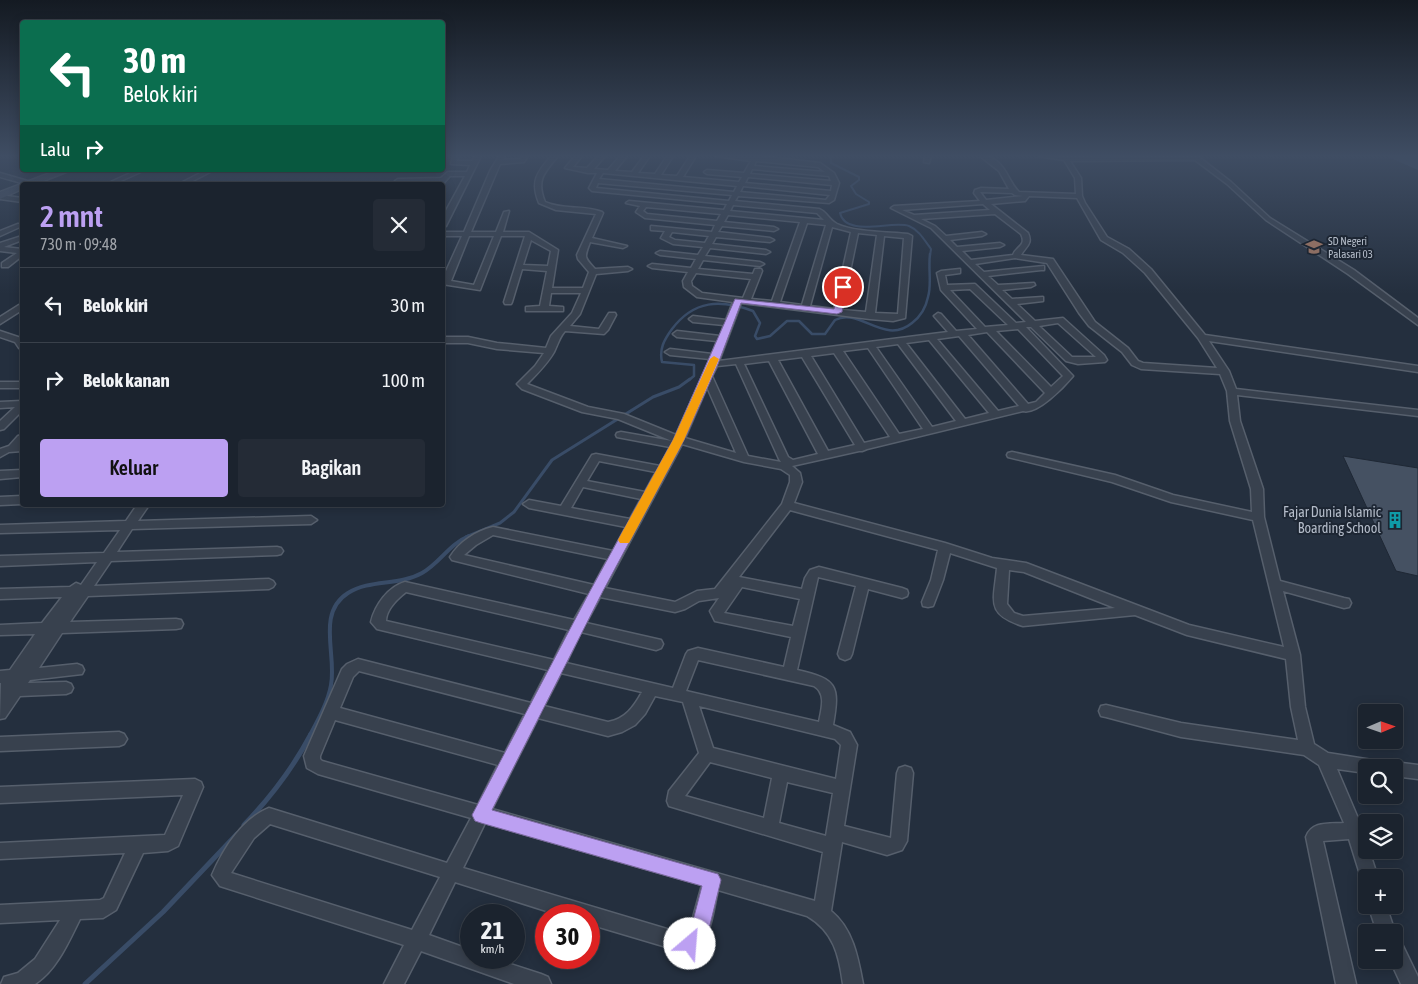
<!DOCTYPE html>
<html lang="id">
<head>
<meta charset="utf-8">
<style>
  body { margin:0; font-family:"Asap Condensed",sans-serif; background:#242b36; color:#f1f3f6; height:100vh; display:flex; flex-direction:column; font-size:19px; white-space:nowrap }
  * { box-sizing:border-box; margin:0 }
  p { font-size:16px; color:#a0a4aa }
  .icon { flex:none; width:28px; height:28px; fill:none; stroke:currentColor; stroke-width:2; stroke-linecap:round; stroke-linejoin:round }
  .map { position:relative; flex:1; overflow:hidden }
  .side { position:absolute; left:20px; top:182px; width:425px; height:325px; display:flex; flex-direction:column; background:#1b232e; border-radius:5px; box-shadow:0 2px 12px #0003,0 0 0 1px #39404a }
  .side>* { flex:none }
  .banner { position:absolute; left:20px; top:20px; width:425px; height:152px; border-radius:5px; box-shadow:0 2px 12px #0003,0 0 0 1px #39404a; background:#0b6e4f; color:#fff; overflow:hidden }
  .needle { width:32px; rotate:88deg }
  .controls { position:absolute; left:1358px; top:704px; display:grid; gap:10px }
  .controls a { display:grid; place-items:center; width:45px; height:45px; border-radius:5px; background:#1b232e; box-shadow:0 2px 12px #0003,0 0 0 1px #39404a; font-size:25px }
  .speed { position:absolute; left:460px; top:904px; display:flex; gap:10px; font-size:25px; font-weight:700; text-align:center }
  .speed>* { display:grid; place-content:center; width:65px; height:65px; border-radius:50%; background:#1b232e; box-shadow:0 2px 12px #0003,0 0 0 1px #39404a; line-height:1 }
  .speed small { font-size:12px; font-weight:400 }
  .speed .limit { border:8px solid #d22; background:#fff; color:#111 }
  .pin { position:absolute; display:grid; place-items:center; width:42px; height:42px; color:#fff; margin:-21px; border:2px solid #fff; border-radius:50%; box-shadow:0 1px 5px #0007 }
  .me { position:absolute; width:55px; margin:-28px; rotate:27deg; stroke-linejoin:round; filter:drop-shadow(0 0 4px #0008) }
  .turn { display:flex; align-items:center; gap:18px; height:105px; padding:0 20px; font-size:22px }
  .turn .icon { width:65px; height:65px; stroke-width:2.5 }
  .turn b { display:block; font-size:35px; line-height:42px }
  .then { display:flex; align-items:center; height:48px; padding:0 20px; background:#0003; gap:10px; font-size:19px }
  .round { display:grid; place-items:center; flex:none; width:52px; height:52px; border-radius:5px; background:#242b36 }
  .overview { display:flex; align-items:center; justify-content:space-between; height:85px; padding:0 20px }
  h1 { font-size:30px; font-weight:600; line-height:38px; color:#bca0f2 }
  .action { display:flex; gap:10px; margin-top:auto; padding:10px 20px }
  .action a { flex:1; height:58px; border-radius:5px; background:#bca0f2; color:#111; font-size:20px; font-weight:600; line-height:58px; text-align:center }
  .action a+a { background:#242b36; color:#f1f3f6 }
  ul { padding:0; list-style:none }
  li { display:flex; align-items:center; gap:15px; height:75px; padding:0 20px; border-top:1px solid #39404a }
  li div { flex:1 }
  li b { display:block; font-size:19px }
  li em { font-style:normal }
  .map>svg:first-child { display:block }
</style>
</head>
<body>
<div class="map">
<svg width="1418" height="984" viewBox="0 0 1418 984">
  <rect width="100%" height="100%" fill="#242f3e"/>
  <path fill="#394c67" d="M1386,156H1418V170Z"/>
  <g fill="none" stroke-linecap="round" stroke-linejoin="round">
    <path stroke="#394c67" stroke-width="2" d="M831,156V163L859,177V180L851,186L856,194L869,202V204L840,213C846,238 892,220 909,226C919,230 925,241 931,249L930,256"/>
    <path stroke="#394c67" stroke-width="2.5" d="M689,380L694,376V365L662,362C659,349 664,340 672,329C694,300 720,299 753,311L760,323L755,336L757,339L770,336L787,321H799L812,334H825L835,320C860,307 884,346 912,323C920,317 926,307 928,297C932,284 928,269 930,254"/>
    <path stroke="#394c67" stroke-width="3" d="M466,537L500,523L514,512L552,460L653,397L679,387L690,379"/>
    <path stroke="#394c67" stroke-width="4" d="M310,735C318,720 328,702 331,685C337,655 316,613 348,593C370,579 399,586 422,573C440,563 449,544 469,536"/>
    <path stroke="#394c67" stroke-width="5" d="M244,825C271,797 293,768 311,734
      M85,984L163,912L237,834"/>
  </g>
  <path fill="#455162" stroke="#1f2835" d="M1343,456L1418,468V576L1396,571Z"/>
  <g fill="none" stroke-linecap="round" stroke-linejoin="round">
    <g stroke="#565f6c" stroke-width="3">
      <path id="street" d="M453,156H459L457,161H472L475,156H481L446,226L442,228V218L465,176H450L442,185H436L438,182L398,183L395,181L398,179L441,178L448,172H467L470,165L451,164Z
        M499,156H505L503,160L520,159L522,156H528L524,162L500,164L471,232H496L504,212L509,211L503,232H529L558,250L552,288H583L589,272L578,259L577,255L596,214L556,210L539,203C530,181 537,173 551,156H558C544,173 536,180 545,202C563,210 584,205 602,212L603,213L592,238L627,246L623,248L590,242C584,258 584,257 595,269L628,267L632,269L628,271L596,274L580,314L570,326L599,329L609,313H615L616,315L608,330L604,334L565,331C559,338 558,344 554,352C547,364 537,374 527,384L588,407L624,414L676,435L710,359L670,355L665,352L670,349L712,354L717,341L677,337L673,334L677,331L720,336L724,325L693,322L689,319L693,316L726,320L733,302L697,297L684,287L683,281L688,272L652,268L648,266L652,264L691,268L696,259L660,255L656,253L660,251L698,255L703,247L673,244L661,238L665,231L651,230V226L712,232L715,225L645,218L636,212L640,206L626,203L629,201L724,210L727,204L592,191L589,188L597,173H588L565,168L575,156H582L573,167L587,168L598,156H605L594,169L608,170L620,156H627L615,171L632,172L644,156H650L638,173L655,174L667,156H673L661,175L677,176L690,156H696L683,177L739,182L742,177L707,174L704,172L707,170L744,173L751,161L716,156H759L820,163L834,173L839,183L834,200L829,203L738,196L735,201L819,209C827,212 829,220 837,224C854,232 888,232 908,234L912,236L905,318L893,321L870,319L741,303L719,361L948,332L934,316L938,313L941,314L956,331L977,329L941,290L937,273L941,271L960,269V273L945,275L947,285L975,284L1016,323L1026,322L931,228L891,208L894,206L980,201L974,193L975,190L981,188L1009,189L999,171L980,156C1005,156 1006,179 1019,192L1076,194L1075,178L1064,160L1038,156L1099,158L1199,157L1231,182L1270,218L1354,270L1418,318V325L1348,274L1266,220L1227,184L1195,160L1070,161L1081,178L1082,196L1085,203L1107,237L1129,249L1151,269L1205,335L1418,366V372L1209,341L1229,371L1236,389L1418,410V416L1237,395L1240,421L1263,489L1264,517L1280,581L1344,598L1349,599L1351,603L1349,607L1344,608L1283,591L1300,655L1305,707L1314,744L1328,753L1391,763L1394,762L1418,765V779L1394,776V768H1366V773L1337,769L1363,830L1366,840V850H1369L1378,878H1366V886L1363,884L1349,839L1323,841L1356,984H1336L1306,837C1312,821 1328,824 1344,823L1319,765L1304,755L1181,737L1106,717L1101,716L1099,711L1101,706L1106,705L1181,723L1298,740L1291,707L1286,659L1187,635L1135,615L1023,626C985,614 994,601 997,568L950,553L943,580L933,606L928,607L923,606L922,602L931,580L938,550L790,510L739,577L802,589L805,578L810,570L819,567L902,588L907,590L908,593L907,596L902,598L868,589L852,654L850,658L845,660L840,658L838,654L856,586L818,577L797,670C837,679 840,685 833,725L850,732L857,745L844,826L891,838L897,773L899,768L905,766L911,768L913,773L907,841L902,850L887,855L842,842L831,911C853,929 858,957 863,984H843C839,955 834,932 807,916L718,890C713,910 711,945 690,954L589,924V915H559L455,882L429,935L471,950V958H492L541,974L548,977L551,984H514L421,951L404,984H384L404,945L220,886L212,875C223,849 242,819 269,808L447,863L471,818L318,774L307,768L304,756L342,669L347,664L358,659L531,703L548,670L377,629L371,622C375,605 388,587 405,582L574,620L589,594L456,561L452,560L450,557C459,542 476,531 493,527L613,551L626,527L529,508L523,504L529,500L561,506L592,455L596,454L660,466L670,447L617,437L616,435L617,433L621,432L672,441L618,419L582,412L522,389L517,384L535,366L544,353L497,349L468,343H442V337H468L497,343L546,348L551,336L572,313L581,293H551L549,306L563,307V311H526V307L540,306L547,271L522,269L512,302L511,304H505L504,302L525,236H501L480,290L442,284V280L462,236H442V232H464L490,171ZM756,161L818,167L825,172L754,166ZM752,169L829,176L831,181L750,174ZM603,173L737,186L734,192L599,179ZM748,177L832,185L831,191L745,183ZM598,183L732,195L729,201L596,188ZM743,186L830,195L826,200L740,192ZM980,192L1012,193L1015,195L1023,196L986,200ZM1029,196L1077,198L1101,240L1123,253L1145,273L1198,338L1217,368L1143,363L1138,361L1128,348L1095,322L1053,259L1021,255C1026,246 1033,244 1028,233L991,204L1025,201ZM983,204L990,210L914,215L902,210ZM733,205L817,213L824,220L730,211ZM646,207L721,214L717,221L647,214L643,211ZM995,214L1021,234C1027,246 1016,246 1013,255L971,260L962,251L1000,247L1004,245L1000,243L957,247L950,240L982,236L986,234L982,232L946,236L935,226L921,219ZM728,215L800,222L772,301L751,299L762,271L761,269H755L753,274L698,269L703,260L760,266L764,264L760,262L705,256L710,248L766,254L770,252L766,250L712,244L716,237L770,242L774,240L770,238L718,232L722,226L774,231L778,229L774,227L724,222ZM807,223L826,225L802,305L780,302ZM832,227L851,232L834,309L810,306ZM672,232L709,236L705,243L675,240L669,237ZM858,233L877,235L866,312L842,310ZM469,236H494L474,285L451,281ZM884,236L904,238L898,314L875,313ZM531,240L551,251L548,266L523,265ZM1015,258L1047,263L1079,313L1089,326L1122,352L1132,365L1141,369L1220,374L1227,391L1230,421L1251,489L1252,512L1173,495L1115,475L1012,452L1008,453L1007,455L1008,457L1112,482L1171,502L1253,520L1284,647L1189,625L1026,563L992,558L945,543L794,503L802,482L800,473L792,466L859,451H862L867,449L1023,411C1037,415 1064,387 1073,376L1026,327H1031L1066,361L1078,364L1105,362L1107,360L1104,355L1063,318L1035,321L1017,304L1043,301V297L1012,299L1002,290L1031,287L1035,285L1034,283L998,285L988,276L1041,270H1044V266L984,272L975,264ZM696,273L751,279L743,298L702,293L692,286L691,281ZM970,289L1008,325L985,327L950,290ZM1058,323L1096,357H1072L1039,326ZM1018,329L1063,376L1051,387L996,331ZM987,332L1045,393L1036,402L1028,404L968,335ZM959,336L1019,406L998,411L937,339ZM929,340L989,413L965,419L906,343ZM898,344L956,421L932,427L876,347ZM868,348L923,429L899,434L843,351ZM834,353L890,437L864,443L811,356ZM802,357L855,445L828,451L778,360ZM769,361L818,454L793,460L788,457L744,364ZM736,364L779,459L781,462L748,456L712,376L717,366ZM707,387L736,453L685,438ZM682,444L744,462L781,469L790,475V482L782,504L715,589L697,591L675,602L605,588ZM599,461L656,472L645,492L587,481ZM583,487L641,499L630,519L571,508ZM493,535L608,559L594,585L464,555L476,545ZM1009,570L1024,572L1115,608L1023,616L1014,613L1007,604ZM742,587L800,599L793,626L724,613ZM406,592L569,630L554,660L386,621C386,610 397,599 406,592ZM600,597L675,612L685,609L699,601L719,598L710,611L715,621L791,637L784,667L698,648L688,651L686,654L673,688L566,663L581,632L656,650L661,648L663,644L661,640L586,623ZM698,660L814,686C827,694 821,710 819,722L686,691ZM359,671L525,714L505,753L340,708L353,677ZM561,673L642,692C634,707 625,719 608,722L544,706ZM655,696L683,702L699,753L669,791L667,801L669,806L823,852L815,901L492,809L538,718L608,736L622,732L635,725L645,714ZM699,706L835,739L841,745L836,779L713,748ZM335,720L498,765L478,805L322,761L320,759V756ZM710,762L772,778L764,818L685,796ZM787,782L833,793L826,836L779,823ZM485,823L702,885L689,932L687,935L463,868ZM270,824L440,877L412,930L231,873L254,838Z
        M925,156H931L929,163L924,162Z
        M137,170H145L112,185H104Z
        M206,170H214L185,185H177Z
        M0,173L31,182L32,183L29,185L0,177Z
        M0,195L22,198V202L0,199Z
        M18,224H22V226L0,236V231Z
        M22,236V240L4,247L22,249V256L8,267H2V263L17,253L0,251V243Z
        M19,305H22V310L0,324V317Z
        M0,331L21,338L22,349L19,348L15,342L0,337Z
        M0,382H22V388H0Z
        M22,401V411L4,429L0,430V421L15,407L0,408V402Z
        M22,435V451L9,452L0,457V449L9,446L18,436Z
        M22,470V477L0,479V471Z
        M22,496V504L0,505V497Z
        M137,505H149L138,521L311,516L317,520L311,524L132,529L117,552L277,547L281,548L283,551L281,554L277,555L111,561L94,586L269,579L273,581L275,584L273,587L269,589L88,596L70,622L176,619L181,620L183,624L181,628L176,629L62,633L39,668L77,664L82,666L84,670L82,674L30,680L28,683L66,682L71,684L73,688L71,692L66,694L20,696L5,718L0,719L1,683H0V671L10,670L35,634L0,635V625L42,623L62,597L0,599V589L70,587L76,583L81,585L97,562L0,566V556L104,553L120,530L0,533V525L126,521Z
        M119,732L124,734L127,739L124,744L119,746L0,751V737Z
        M195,779L201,782L203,787L178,846L168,851L143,853L116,910L103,918L80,919C69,941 57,970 35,984H1L4,977L18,973L35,959L60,920L0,923V905L100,900L104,898L125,853L0,859V843L165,835L183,795L0,803V787Z
        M1368,905H1386L1395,932L1394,935V932H1377Z
        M1394,940L1401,942L1418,977V984H1401L1390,960H1394Z"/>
    </g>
    <g stroke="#565f6c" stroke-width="3">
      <path id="secondary" d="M58,170H71L33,185H22V189L0,199V192Z"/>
    </g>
    <use href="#street" fill="#38414e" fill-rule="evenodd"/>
    <use href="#secondary" fill="#465061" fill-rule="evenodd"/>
  </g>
  <linearGradient id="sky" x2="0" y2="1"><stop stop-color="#141a22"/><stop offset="0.53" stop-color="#3f4d63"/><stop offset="1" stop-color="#3f4d63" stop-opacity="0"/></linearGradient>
  <rect width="1418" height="294" fill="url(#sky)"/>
  <path fill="#bca0f2" stroke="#7a689d" d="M840,285L847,287L842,312L837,314L741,303L718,364L684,440L603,591L492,810L718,874L721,880L707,937C703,945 699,950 690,954L683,951L681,944L690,932L702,886L481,823L475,821L472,815L590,591L673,440L735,299L834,309Z"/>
  <path fill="#f59e0b" d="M714,356L719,359L684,440L629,543H620L618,540L673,440L710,359Z"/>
  <defs>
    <g id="school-bare" transform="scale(1.35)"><path d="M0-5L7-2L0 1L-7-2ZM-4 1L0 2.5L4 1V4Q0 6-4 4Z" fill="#8d6e63" stroke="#1d2633" stroke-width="2.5" paint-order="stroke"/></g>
    <g id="building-bare" transform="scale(1.35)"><path d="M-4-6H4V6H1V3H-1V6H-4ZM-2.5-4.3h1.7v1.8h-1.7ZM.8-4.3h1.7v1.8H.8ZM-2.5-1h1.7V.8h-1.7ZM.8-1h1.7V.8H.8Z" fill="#0f9aa8" stroke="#1d2633" stroke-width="2.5" paint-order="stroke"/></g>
  </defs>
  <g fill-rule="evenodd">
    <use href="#school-bare" x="1314" y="247"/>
    <use href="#building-bare" x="1395" y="520"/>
  </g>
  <g text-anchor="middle" stroke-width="4" stroke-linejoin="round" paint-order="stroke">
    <g font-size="11" fill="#b4bcc9" stroke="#1d2633" text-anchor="start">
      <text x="1328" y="245">SD Negeri<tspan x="1328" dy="13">Palasari 03</tspan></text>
    </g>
    <g font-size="14" fill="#b4bcc9" stroke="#1d2633" text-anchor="end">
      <text x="1381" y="517">Fajar Dunia Islamic<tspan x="1381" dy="16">Boarding School</tspan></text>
    </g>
  </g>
</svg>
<div class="controls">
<a><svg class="needle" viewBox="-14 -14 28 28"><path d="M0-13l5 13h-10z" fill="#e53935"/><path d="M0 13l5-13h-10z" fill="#a0a4aa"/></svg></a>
<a><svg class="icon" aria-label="search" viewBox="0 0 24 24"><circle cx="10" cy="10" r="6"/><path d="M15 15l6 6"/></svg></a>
<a><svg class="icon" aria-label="layers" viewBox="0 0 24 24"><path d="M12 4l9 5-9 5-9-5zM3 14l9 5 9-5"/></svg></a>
<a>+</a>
<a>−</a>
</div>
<div class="speed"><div>21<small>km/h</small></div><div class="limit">30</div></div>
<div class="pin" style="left:843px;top:287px;background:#d93025"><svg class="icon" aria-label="arrive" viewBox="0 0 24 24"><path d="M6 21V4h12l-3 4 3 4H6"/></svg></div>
<svg class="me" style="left:690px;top:944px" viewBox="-20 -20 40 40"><circle r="19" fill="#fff"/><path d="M0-13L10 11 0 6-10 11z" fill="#bca0f2"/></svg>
<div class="banner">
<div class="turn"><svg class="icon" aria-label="left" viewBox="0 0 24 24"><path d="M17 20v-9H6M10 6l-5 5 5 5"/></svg><div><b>30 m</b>Belok kiri</div></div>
<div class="then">Lalu<svg class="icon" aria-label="right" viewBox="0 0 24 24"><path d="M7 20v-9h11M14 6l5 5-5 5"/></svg></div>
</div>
<section class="side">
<div class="overview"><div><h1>2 mnt</h1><p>730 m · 09:48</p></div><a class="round"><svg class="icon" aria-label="close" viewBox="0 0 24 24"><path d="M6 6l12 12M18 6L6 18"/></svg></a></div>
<ul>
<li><svg class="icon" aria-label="left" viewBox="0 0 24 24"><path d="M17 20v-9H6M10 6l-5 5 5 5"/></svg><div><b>Belok kiri</b></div><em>30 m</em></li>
<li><svg class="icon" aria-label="right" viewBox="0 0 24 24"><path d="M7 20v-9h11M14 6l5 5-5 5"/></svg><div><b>Belok kanan</b></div><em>100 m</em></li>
</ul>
<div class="action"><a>Keluar</a><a>Bagikan</a></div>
</section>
</div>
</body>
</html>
